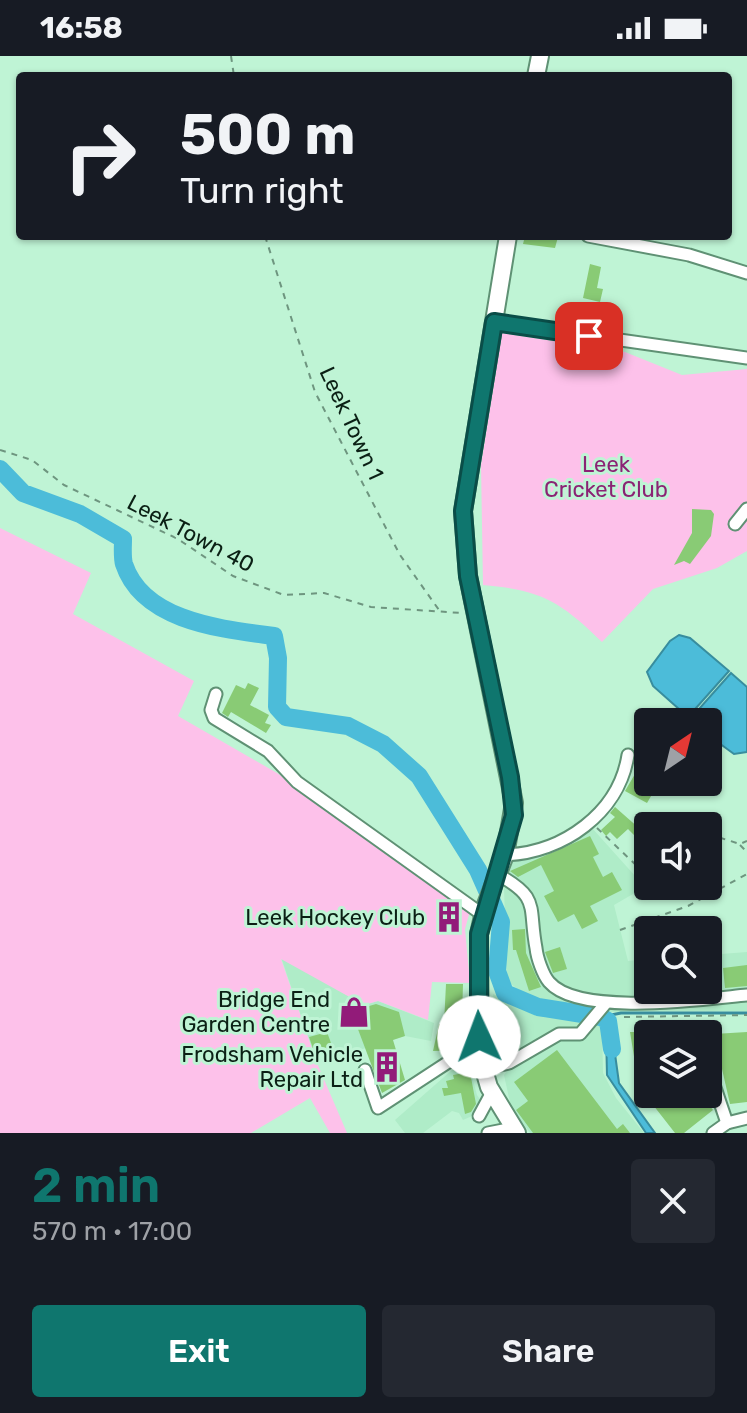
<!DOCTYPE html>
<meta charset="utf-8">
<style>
body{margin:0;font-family:Rubik,sans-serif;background:#242831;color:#f1f3f6;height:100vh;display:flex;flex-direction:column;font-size:30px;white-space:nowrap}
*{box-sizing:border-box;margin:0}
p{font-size:26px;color:#9ea1a6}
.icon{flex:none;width:44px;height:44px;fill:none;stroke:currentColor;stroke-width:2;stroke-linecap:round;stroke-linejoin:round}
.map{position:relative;height:1077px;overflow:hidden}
.sheet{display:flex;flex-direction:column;background:#171b24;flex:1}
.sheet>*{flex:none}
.top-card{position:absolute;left:16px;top:16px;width:716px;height:168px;border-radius:8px;box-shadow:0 2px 6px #0004;background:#171b24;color:#f1f3f6;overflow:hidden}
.needle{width:52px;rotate:35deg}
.buttons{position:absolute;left:634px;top:652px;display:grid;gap:16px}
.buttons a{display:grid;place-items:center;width:88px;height:88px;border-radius:8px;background:#171b24;box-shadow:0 2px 6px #0004;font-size:40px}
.pin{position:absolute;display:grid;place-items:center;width:68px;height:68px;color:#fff;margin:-34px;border-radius:16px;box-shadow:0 4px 12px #0006}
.me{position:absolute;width:88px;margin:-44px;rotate:358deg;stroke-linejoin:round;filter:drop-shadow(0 0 6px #0008)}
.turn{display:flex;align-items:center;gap:28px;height:168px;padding:0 32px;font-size:36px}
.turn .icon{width:104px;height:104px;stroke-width:2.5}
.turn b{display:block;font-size:56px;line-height:68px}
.round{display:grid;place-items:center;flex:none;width:84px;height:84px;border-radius:8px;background:#242831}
.head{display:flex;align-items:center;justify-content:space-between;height:136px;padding:0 32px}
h1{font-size:48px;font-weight:600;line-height:60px;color:#0f766e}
.action{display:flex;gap:16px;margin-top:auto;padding:16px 32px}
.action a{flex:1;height:92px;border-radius:8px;background:#0f766e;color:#fff;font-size:32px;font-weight:600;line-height:92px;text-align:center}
.action a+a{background:#242831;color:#f1f3f6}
.status{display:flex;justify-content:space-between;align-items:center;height:56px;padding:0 40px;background:#171b24;direction:ltr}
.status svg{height:22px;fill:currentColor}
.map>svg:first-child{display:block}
</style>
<div class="status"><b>16:58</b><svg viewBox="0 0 49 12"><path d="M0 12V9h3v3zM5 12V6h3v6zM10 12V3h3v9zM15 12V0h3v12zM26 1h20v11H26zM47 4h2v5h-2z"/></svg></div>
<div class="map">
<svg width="747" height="1077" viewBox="0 0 747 1077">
<rect width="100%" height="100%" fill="#bff4d5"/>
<!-- built -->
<g fill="#afecc8">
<polygon points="592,772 645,831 614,849 628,905 648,903 648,934 708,934 708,899 747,896 747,955 605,956 535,946 507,925 504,832 510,807"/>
<polygon points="281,901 364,949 378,945 434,967 431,985 405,980 317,1007"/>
<polygon points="493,938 523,952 591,963 602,968 603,1017 616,1042 644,1077 530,1077 511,1051 504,1019 510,1011 507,1000 499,995"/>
<polygon points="470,1013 477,1039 485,1051 479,1057 463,1064 459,1057 452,1055 423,1077 405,1077 395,1064 452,1014"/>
</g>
<!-- green -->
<g fill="#fdc1ea">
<path d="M502 277 625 296 682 319 747 313V495L717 512 653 533 602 586C561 546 542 534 483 529L481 409Z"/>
<polygon points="0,472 91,517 73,558 194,625 178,660 277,717 470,855 465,873 470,927 432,926 428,964 378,945 364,949 281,903 317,1007 347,1077 330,1077 310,1042 251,1077 0,1077"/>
</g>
<!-- water -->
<g fill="#4cbcd9" stroke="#388d9e" stroke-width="2">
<polygon points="679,579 690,582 729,615 688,661 653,630 647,616 670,585"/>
<polygon points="731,617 747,631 747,696 734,698 708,679 708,666 690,663"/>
<polygon points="611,969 619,1027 655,1077 646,1077 607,1019 606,976"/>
</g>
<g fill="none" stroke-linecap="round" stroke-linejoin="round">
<!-- stream -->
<polyline stroke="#388d9e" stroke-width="3" points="601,961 621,957 747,957"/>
<!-- river -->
<path stroke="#4cbcd9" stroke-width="18" d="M0 413 23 437 80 458 123 483C123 491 122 501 124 508 143 566 223 573 274 580L278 602 277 651 286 661 348 670 383 688 419 720 478 814 501 866 497 915 505 937 538 951 601 961 608 965 612 993"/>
</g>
<!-- building -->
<g fill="#89cb75">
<polygon points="525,180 552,180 558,181 555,192 523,188"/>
<polygon points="590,208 601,211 597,232 603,233 600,246 583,242"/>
<polygon points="692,453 711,454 714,458 711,480 690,508 684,505 674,509 692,477"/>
<polygon points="248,627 259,632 250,649 269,659 265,667 271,669 266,677 231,656 228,661 222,657 236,629 245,633"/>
<polygon points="635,718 650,726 647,732 654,735 647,747 625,735"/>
<polygon points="615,751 640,773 634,779 628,773 617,783 610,776 606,780 601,774 615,761 610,757"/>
<polygon points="590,780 599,798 593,801 603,821 612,816 622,834 590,850 598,865 582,873 574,858 558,866 544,840 554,835 541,809 518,821 510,815"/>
<polygon points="451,847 461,870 446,876 437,852"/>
<polygon points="525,873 526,897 541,931 529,935 516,894 513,894 512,874"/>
<polygon points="560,891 567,913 553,917 545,896"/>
<polygon points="747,909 747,930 725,932 723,912"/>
<polygon points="446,928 463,928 461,994 433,995 439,968 444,968"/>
<polygon points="376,948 399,956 405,980 393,984 405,1024 382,1037 356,968 363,967 359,953"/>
<polygon points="327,976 335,998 317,1004 309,981"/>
<polygon points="630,976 648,976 648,1038 701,1038 713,1054 684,1077 675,1077 639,1031"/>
<polygon points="747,976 747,1046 730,1048 714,978"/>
<polygon points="557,994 617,1073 623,1068 630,1077 533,1077 516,1054 528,1045 514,1026"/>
<polygon points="470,1016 476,1048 471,1056 465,1058 461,1037 444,1040 442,1032 448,1032 446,1025 454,1023 453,1019"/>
</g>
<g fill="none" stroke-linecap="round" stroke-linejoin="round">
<defs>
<g id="minor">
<polyline points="588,180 689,199 747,217"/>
<polyline points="494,266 747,302"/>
<polyline points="735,468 747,453"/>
<polyline points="216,638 211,654 214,662 268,695 297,726 483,859"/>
<path d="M505 799C563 797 619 757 628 699"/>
<path d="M497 818C541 842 528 850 536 892 537 902 543 919 549 926 579 961 705 943 747 939"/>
<polyline points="708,1011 727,1067"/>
<polyline points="483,1013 509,1007 559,978 580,978 606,947"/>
<polyline points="365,1014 378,1052 453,1003 480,1000"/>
<polyline points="479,1060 492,1036"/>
<polyline points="488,1077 513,1072"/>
<polyline points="713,1077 727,1067 747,1062"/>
</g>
<g id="highway">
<polyline points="536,20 540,0"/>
<polyline points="508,180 463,455 468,520 514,747 505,799 485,851 479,878 480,1000 489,1031 517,1077"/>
</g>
</defs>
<!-- minor casing -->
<use href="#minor" stroke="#5f9174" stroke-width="15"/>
<!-- highway casing -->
<use href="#highway" stroke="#5f9174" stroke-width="20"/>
<!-- path -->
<g stroke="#6e957f" stroke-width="2" stroke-dasharray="6 6" stroke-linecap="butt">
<polyline points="231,0 234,20"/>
<polyline points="265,180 315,336 400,499 439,554"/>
<polyline points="0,394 32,404 64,429 178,483 233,520 284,539 324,537 371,551 462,557"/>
<polyline points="597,772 637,810 648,801"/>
<polyline points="708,778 740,788 747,785"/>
<polyline points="740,789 747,796"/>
<polyline points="620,874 688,850 747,818"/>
<polyline points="624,961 747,959"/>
</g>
<!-- minor -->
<use href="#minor" stroke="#fff" stroke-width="11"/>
<!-- highway -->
<use href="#highway" stroke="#fff" stroke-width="16"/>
</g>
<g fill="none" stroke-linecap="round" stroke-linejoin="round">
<defs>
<polyline id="route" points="479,981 479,878 514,759 510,721 468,520 463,455 494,266 589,280"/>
</defs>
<!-- route casing -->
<use href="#route" stroke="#0a4d48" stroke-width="20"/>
<!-- route -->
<use href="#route" stroke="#0f766e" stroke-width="14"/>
</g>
<!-- icons -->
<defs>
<symbol id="building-bare" viewBox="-9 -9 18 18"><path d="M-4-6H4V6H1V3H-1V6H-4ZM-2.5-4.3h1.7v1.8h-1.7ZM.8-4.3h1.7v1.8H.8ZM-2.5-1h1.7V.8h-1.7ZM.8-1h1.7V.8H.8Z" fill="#921b79" stroke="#bff4d5" stroke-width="2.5" paint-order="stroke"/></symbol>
<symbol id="shop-bare" viewBox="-9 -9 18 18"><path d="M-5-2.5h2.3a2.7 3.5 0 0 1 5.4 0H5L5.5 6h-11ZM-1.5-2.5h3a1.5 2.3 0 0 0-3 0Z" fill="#921b79" stroke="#bff4d5" stroke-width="2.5" paint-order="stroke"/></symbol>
</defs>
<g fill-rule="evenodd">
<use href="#building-bare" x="427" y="839" width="44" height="44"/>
<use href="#shop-bare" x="332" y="934" width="44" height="44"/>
<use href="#building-bare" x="365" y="989" width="44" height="44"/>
</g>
<g text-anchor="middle" stroke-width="6" stroke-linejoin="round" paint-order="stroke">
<!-- street labels -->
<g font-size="22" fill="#0b2015" stroke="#bff4d5">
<text transform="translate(352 367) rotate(65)" y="8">Leek Town 1</text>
<text transform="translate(191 477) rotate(28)" y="8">Leek Town 40</text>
</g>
<!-- park labels -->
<g font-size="22" fill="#8b2274" stroke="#bff4d5">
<text x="606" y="416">Leek<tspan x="606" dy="25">Cricket Club</tspan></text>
</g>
<!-- poi labels -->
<g font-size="22" fill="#0b2015" stroke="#bff4d5" text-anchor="end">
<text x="425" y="869">Leek Hockey Club</text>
<text x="330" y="951">Bridge End<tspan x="330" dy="25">Garden Centre</tspan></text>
<text x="363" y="1006">Frodsham Vehicle<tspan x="363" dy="25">Repair Ltd</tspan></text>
</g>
</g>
</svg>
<div class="buttons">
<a><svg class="needle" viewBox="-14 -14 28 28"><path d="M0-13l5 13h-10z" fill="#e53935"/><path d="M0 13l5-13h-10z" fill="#9ea1a6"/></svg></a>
<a><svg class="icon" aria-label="sound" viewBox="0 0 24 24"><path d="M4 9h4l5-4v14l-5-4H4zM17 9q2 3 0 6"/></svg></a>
<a><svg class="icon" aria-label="search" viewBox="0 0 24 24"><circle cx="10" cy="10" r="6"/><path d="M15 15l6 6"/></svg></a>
<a><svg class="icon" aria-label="layers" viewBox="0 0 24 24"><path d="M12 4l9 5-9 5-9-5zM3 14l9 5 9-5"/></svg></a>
</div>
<div class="pin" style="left:589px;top:280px;background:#d93025"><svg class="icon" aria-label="arrive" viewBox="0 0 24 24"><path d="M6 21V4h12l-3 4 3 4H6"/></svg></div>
<svg class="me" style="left:479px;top:981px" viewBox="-20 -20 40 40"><circle r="19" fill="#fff"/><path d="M0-13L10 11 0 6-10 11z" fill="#0f766e"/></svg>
<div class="top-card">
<div class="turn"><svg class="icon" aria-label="right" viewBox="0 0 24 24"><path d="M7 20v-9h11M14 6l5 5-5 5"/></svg><div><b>500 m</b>Turn right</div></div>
</div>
</div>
<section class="sheet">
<div class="head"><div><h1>2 min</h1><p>570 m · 17:00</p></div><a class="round"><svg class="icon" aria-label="close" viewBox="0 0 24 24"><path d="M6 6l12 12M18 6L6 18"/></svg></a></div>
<div class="action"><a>Exit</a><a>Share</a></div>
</section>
